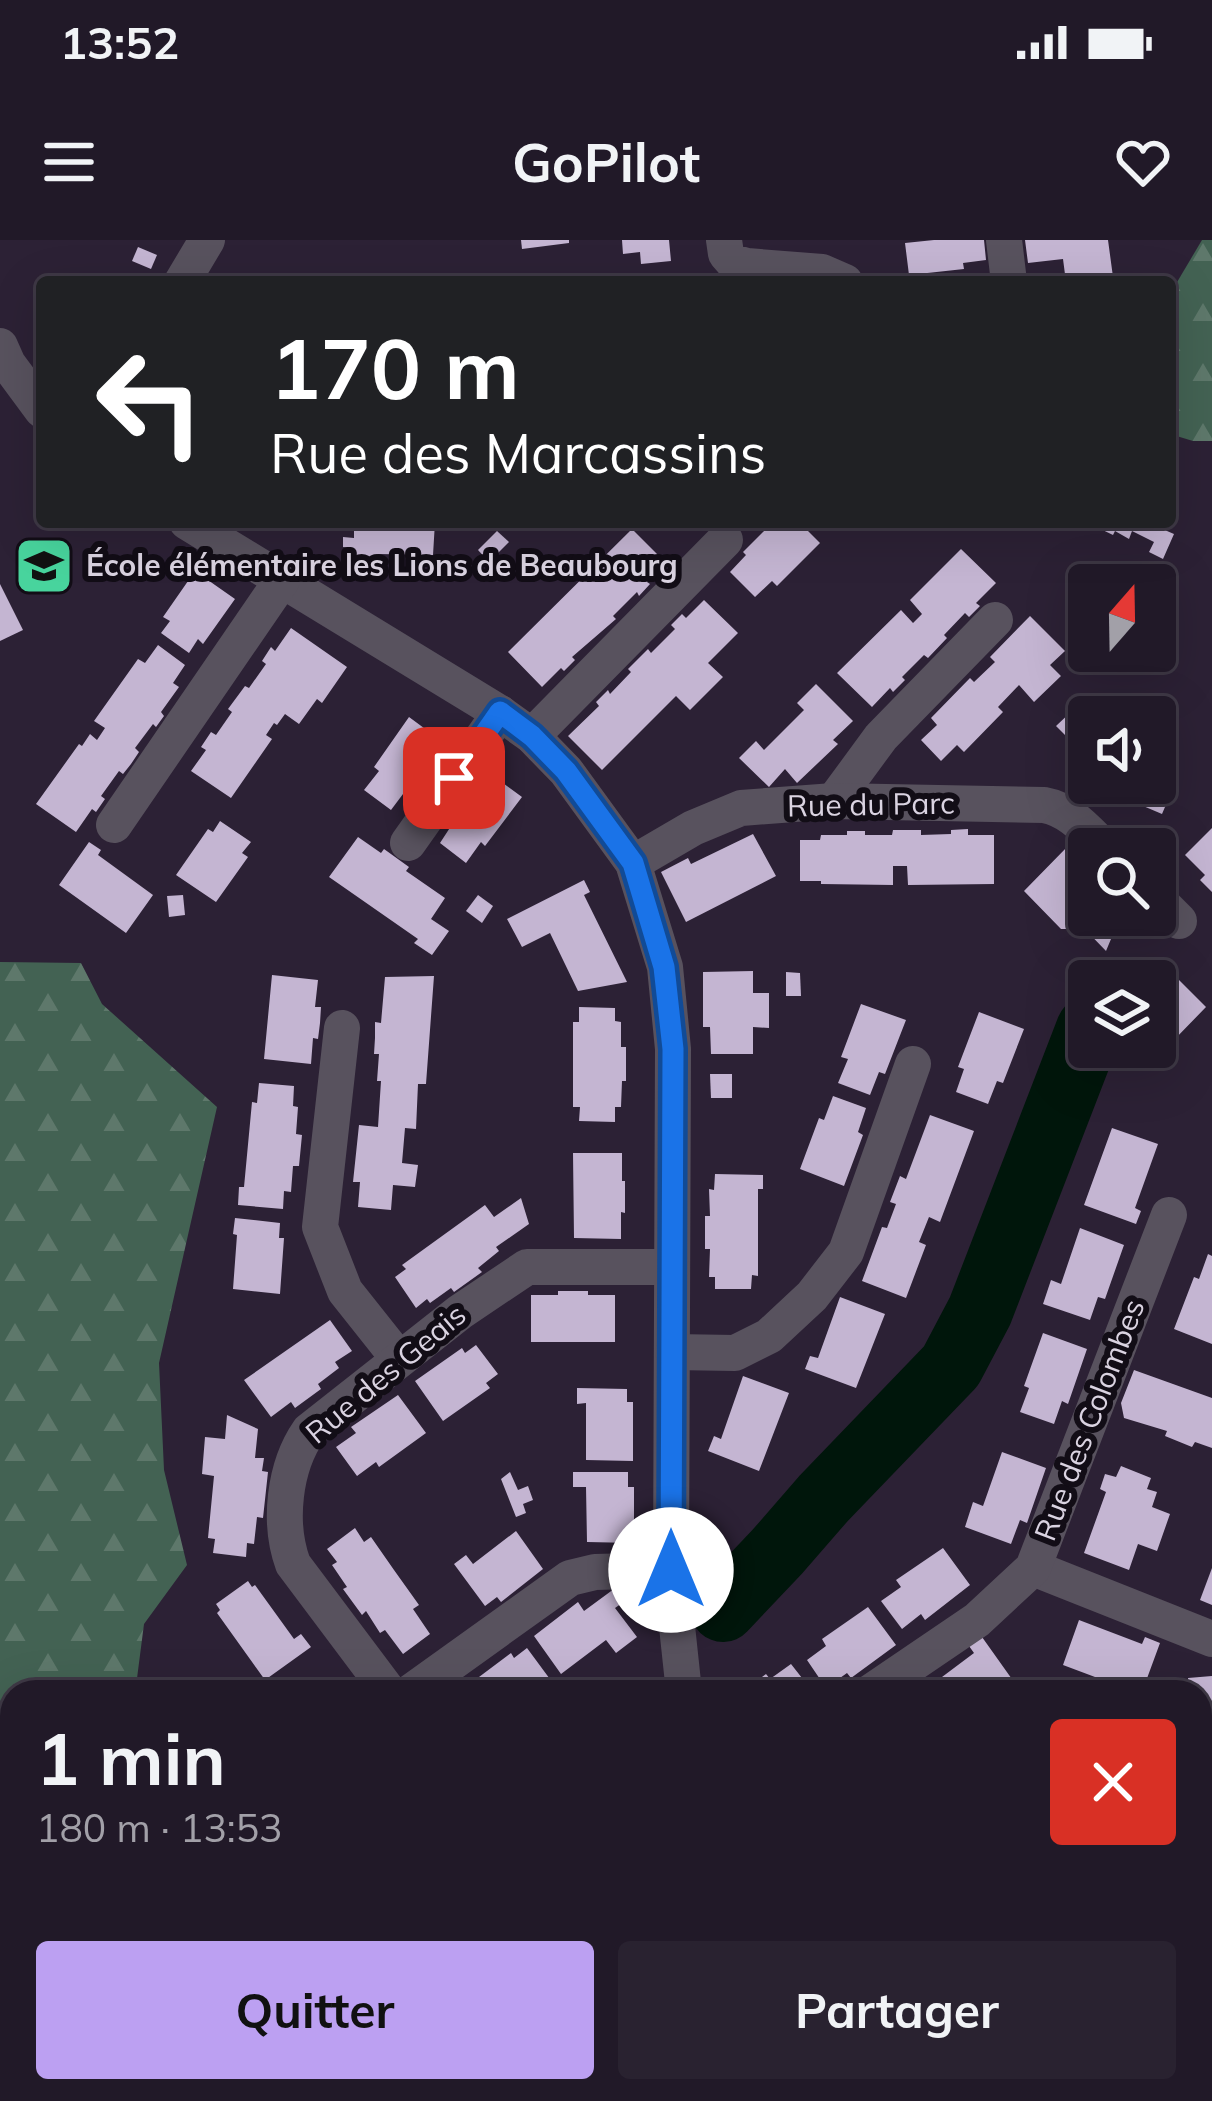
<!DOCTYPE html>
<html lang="fr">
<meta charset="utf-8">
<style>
body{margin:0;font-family:Mulish,sans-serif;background:#292230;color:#f1f3f6;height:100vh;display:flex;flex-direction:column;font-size:45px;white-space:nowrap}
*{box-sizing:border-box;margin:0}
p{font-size:39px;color:#a2a0a8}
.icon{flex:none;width:66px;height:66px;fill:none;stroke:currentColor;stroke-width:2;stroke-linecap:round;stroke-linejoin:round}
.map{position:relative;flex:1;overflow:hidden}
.drawer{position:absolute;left:0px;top:1440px;width:1212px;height:423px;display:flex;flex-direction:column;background:#211928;border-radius:36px 36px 0 0;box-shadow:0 12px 48px #0002,0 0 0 3px #3e3845}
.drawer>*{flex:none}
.banner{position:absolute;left:36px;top:36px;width:1140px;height:252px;border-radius:12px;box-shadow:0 12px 48px #0002,0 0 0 3px #3e3845;background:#202124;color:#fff;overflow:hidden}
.needle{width:78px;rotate:20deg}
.controls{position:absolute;left:1068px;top:324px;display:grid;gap:24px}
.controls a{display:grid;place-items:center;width:108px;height:108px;border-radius:12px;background:#211928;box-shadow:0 12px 48px #0002,0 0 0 3px #3e3845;font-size:60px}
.pin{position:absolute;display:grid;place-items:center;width:102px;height:102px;color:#fff;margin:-51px;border-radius:24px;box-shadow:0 6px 18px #0006}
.me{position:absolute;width:132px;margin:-66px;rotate:0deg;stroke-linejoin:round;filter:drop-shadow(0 0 9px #0008)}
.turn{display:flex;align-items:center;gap:42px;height:252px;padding:0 36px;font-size:54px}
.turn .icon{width:156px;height:156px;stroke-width:2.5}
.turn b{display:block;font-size:84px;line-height:102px}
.round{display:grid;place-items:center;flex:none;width:126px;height:126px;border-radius:12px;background:#292230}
.overview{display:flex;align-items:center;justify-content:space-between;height:204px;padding:0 36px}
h1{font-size:72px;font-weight:700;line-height:90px}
.cta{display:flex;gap:24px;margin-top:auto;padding:24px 36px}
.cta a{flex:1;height:138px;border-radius:12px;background:#bca0f2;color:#111;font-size:48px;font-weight:700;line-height:138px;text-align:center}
.cta a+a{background:#292230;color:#f1f3f6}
.status{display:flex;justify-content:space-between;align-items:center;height:84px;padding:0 60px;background:#211928;direction:ltr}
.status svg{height:33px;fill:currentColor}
header{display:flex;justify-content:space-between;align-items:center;height:156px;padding:0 36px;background:#211928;font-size:54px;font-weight:700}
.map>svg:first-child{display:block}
</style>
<div class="status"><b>13:52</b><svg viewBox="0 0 49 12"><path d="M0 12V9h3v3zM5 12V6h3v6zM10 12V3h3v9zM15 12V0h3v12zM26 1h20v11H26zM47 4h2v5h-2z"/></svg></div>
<header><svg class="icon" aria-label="menu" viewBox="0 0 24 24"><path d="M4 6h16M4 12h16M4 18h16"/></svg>GoPilot<svg class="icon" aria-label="heart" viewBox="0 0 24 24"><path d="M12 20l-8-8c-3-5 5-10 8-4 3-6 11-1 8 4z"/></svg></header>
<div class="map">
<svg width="1212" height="1861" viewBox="0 0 1212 1861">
<defs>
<pattern id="forest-firs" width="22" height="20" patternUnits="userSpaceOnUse" patternTransform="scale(3)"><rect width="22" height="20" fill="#436253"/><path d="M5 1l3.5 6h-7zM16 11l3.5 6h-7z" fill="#5e786b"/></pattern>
</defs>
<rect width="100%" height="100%" fill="#2c2135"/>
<!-- forest -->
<g fill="url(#forest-firs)">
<polygon points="1202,0 1212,0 1212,201 1193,201 1170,194 1170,64 1173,49"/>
<polygon points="0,722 81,723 102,764 217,867 159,1123 164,1230 187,1325 144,1384 136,1446 151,1452 12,1452 12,1851 115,1851 114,1861 0,1861"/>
</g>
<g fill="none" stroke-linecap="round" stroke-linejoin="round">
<!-- river -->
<g stroke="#00160b" stroke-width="66">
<polyline points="723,1369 777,1312 824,1258 951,1126 980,1071 1089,789"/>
<polyline points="402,1861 402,1851"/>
</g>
</g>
<!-- building -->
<g fill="#c4b5d2">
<polygon points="521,0 569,0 569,3 522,9"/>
<polygon points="622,0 669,0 671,21 641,24 640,12 623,14"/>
<polygon points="934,0 984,0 986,20 963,23 964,29 909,35 905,3"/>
<polygon points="1025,0 1108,0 1113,37 1101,38 1101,42 1066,42 1063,19 1028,23"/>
<polygon points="138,7 157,15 151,29 132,21"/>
<polygon points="354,282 435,282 433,315 378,314 377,322 353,322 353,308 343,307 343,297 354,298"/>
<polygon points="773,282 799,282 820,303 777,346 772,341 755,357 730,332 746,315 743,312"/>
<polygon points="1086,282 1163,282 1160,288 1174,294 1163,319 1149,312 1154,302 1132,291 1129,299 1115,291 1113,295"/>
<polygon points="632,289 666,323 647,342 650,344 639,356 637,352 613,376 616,379 572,417 575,420 564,431 561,428 542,447 508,412"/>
<polygon points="497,291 509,302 489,322 478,310"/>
<polygon points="961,309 996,343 976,363 980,366 969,377 965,373 944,395 947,398 928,418 924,415 902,437 905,440 893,452 890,448 872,467 837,433 901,370 913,383 922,374 910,360"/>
<polygon points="195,331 235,359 203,404 198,399 189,413 161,393 170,381 163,377"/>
<polygon points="0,344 23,390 0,401"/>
<polygon points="704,360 738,393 708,423 723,437 690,470 676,456 602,530 568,496 599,466 596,462 608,450 610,454 631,432 628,429 648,409 651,413 675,389 671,385 682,374 686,378"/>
<polygon points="1030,376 1065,411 1050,425 1061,436 1034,462 1019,445 998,467 1003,472 964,512 957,505 941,521 921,500 937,485 931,478 970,438 974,442 995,422 990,417"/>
<polygon points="291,388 347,427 322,463 317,459 299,484 285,474 277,485 274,483 266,495 272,499 231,558 191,531 206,510 201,507 211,492 216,495 232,472 228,469 245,446 249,448 266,424 262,421 271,407 275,411"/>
<polygon points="158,405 185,425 173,443 179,447 161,472 164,476 156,487 153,484 135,508 139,512 131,524 123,534 119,531 101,556 105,559 96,572 92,569 76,592 36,564 79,504 82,506 90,494 97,500 105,488 94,481 138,419 145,423"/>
<polygon points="816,444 853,481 833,500 838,504 797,543 785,529 769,547 739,518 756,501 764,510 804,470 797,463"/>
<polygon points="1091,453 1115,477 1089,477 1089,519 1056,486"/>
<polygon points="409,477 447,505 411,554 406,550 391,570 364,550 379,531 374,527"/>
<polygon points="1155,517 1164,526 1179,534 1162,574 1129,560 1113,543 1155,543"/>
<polygon points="484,529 522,557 485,606 481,602 466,623 440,603 453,583 447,579"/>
<polygon points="220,581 251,602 242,613 248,617 216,662 176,635 208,589 213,592"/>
<polygon points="1212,588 1212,652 1200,640 1205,635 1185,615"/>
<polygon points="968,589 968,595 994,595 994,644 908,645 907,626 893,626 893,645 821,644 821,641 800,641 800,600 820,600 821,595 847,595 847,591 865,591 865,595 892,595 893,590 921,590 921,595 951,594 951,590"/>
<polygon points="753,594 776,636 686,682 661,632 688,618 691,624"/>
<polygon points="358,597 381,613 384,609 409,627 406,631 445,658 431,679 449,691 432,715 414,703 418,699 329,637"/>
<polygon points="89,602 101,610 98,615 153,655 126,693 59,645"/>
<polygon points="1068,606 1089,627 1089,675 1121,675 1106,711 1076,680 1067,689 1061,689 1024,651"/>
<polygon points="584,640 590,652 584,655 627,742 578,751 550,693 522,707 507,679"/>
<polygon points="183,655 185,675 169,677 167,656"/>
<polygon points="478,655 493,666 482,683 466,671"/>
<polygon points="1150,721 1161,731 1166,727 1206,767 1173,801 1155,783 1155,741 1131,741"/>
<polygon points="753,731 753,753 769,753 769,788 753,787 753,814 711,814 710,787 703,787 703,732"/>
<polygon points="786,732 800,733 801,756 786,756"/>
<polygon points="272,735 318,740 315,767 321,767 320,783 318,799 313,798 311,824 264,819"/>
<polygon points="434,736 426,844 418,844 416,889 405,888 402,923 418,925 415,947 393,945 391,970 358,967 360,942 353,942 359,885 378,887 381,841 377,841 379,814 374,814 375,798 375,782 381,783 385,737"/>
<polygon points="861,764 906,780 885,834 879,832 870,855 838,843 848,819 841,817"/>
<polygon points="579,767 615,768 615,781 621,782 621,807 626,807 626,841 622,841 621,867 615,867 615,882 579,881 580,867 573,867 573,782 579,782"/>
<polygon points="979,772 1024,789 1003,843 997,841 988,864 956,852 964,829 958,827"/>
<polygon points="710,834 732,834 732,858 711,858"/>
<polygon points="259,843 294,846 293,866 298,867 296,894 302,895 299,926 293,926 291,952 284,951 283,969 238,965 239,947 244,947 252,862 257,863"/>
<polygon points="833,856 866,868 858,892 863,895 844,946 800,929 819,878 824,880"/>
<polygon points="930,875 974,891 940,982 929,977 919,1002 926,1005 906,1058 862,1041 882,987 887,988 896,964 890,962 900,936 906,939"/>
<polygon points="1112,888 1158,904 1135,968 1141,971 1136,984 1084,965"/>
<polygon points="573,913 622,913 622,941 625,941 625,973 621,972 621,999 574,998"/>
<polygon points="715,934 763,935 763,949 758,949 758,1036 752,1035 751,1049 715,1049 715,1037 709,1037 710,1009 705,1009 705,976 710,976 709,949 714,950"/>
<polygon points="521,958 529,984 496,1007 499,1011 478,1028 482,1032 454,1052 451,1048 430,1063 427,1059 416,1068 395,1037 406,1029 402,1025 485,965 494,977"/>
<polygon points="235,978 280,983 279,998 284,998 280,1054 233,1049 237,995 233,994"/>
<polygon points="1080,988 1124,1005 1105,1059 1098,1057 1090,1080 1043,1064 1051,1040 1061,1044"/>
<polygon points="1208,1014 1212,1016 1212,1104 1174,1089 1194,1037 1199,1039"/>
<polygon points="558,1051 588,1051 588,1055 615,1055 615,1102 531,1102 531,1055 558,1055"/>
<polygon points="840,1057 885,1074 856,1148 805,1129 810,1116 818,1118"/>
<polygon points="330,1080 352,1111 335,1122 339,1128 318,1144 321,1149 295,1168 291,1162 271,1177 244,1140"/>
<polygon points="1043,1093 1087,1109 1068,1164 1062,1161 1054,1184 1020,1172 1029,1148 1024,1146"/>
<polygon points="476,1105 498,1134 486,1143 490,1148 443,1181 415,1141 462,1108 465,1113"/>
<polygon points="1134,1130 1212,1158 1212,1208 1195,1202 1192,1207 1165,1196 1167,1191 1124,1178 1121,1163"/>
<polygon points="743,1136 789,1153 759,1231 708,1211 714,1196 721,1199"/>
<polygon points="577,1148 627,1149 627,1162 633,1162 633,1221 586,1220 586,1163 577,1164"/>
<polygon points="398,1155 426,1193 379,1227 376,1222 357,1236 336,1207 356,1193 351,1187"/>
<polygon points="227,1175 258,1189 255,1218 264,1218 262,1231 268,1232 263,1278 257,1277 254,1304 247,1303 246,1317 213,1313 215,1299 208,1298 214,1236 202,1234 205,1197 225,1199"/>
<polygon points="1002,1212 1046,1228 1027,1283 1020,1280 1011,1304 965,1287 973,1262 983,1266"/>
<polygon points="1121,1226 1151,1238 1147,1249 1157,1252 1152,1267 1170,1274 1157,1311 1138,1304 1129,1330 1084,1313 1106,1252 1100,1249 1105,1234 1116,1237"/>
<polygon points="510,1232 518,1250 528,1246 533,1260 523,1264 526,1273 516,1277 501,1239"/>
<polygon points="573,1232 628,1232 628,1247 634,1247 634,1303 587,1302 586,1247 573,1247"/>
<polygon points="355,1288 364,1302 371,1297 394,1330 419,1365 413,1369 430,1394 403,1414 385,1390 380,1393 366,1371 362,1375 343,1349 347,1347 332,1325 337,1322 327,1309"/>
<polygon points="516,1291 543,1329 501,1362 497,1357 485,1366 454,1324 466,1315 473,1324"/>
<polygon points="943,1308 970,1345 925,1380 921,1374 902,1389 881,1361 901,1347 896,1340"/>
<polygon points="1212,1328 1212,1365 1200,1360"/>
<polygon points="248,1341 252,1347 255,1345 294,1399 301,1394 311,1407 265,1440 217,1373 220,1370 216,1364"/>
<polygon points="618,1346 628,1359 615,1368 637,1397 616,1413 606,1400 561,1434 534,1396 578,1362 584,1371"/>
<polygon points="868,1367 896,1405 851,1438 847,1433 826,1448 807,1420 826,1406 822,1399"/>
<polygon points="1079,1380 1142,1404 1145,1397 1160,1403 1142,1452 1135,1452 1063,1425"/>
<polygon points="982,1397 1014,1442 1000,1452 922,1452 974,1413 969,1406"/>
<polygon points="527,1408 558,1450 471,1452 467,1446 511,1413 514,1418"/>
<polygon points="791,1424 813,1452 742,1452 766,1434 770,1439"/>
<polygon points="1212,1436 1212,1522 1200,1523 1200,1452 1189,1452 1188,1438"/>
<polygon points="1212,1538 1212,1621 1206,1622 1200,1539"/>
<polygon points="1212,1689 1212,1719 1200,1721 1200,1690"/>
<polygon points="1212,1772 1212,1831 1200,1839 1200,1781"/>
<polygon points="170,1851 217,1851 216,1861 170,1861"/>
<polygon points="259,1851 342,1854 342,1861 258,1861"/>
<polygon points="466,1851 530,1851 529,1861 482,1861 482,1856 465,1855"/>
<polygon points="609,1851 657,1851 656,1861 608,1861"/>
<polygon points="886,1851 927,1851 913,1861 893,1861"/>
<polygon points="1107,1851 1144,1851 1151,1861 1094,1861"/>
</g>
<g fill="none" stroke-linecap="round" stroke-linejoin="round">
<!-- minor -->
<g stroke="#58525e" stroke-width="36">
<polyline points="724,0 726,14 733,22 747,26 822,32 845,42"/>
<polyline points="1004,0 1009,42"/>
<polyline points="182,42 207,0"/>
<polyline points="0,106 8,124 42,170"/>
<polyline points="187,282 500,473 532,496 566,531 633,623 665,727 673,809 671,1330 684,1452"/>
<polyline points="532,496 725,300"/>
<polyline points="834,561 881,497 995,380"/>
<polyline points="114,585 282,340"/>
<polyline points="408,603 500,473"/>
<path d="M633 623 693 588 741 568 834 561 1044 565C1071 570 1087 591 1106 609"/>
<polyline points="1155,657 1179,681"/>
<polyline points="342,788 320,987 345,1051 399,1119"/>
<polyline points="673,1112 735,1113 769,1096 812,1056 846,1012 913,824"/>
<polyline points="1033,1328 1212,1399"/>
<path d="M389 1452 293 1324C278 1283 284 1227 309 1191L460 1072 527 1027H672"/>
<polyline points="411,1452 570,1338 595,1332 671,1330"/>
<polyline points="871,1452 977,1380 1033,1328 1169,975"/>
<polyline points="817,1851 821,1861"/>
<polyline points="565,1861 567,1851"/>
</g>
</g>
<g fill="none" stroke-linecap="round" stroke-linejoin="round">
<defs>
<polyline id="route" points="454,538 500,472 532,496 566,531 633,623 664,727 673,809 671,1330"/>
</defs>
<!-- route casing -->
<use href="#route" stroke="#114b97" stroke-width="30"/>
<!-- route -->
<use href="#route" stroke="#1a73e8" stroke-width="21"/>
</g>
<!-- icons -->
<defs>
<symbol id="school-square" viewBox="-11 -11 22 22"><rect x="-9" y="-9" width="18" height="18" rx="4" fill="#48d49d" stroke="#120d16"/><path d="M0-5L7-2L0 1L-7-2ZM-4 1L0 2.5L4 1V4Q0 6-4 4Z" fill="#111"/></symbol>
</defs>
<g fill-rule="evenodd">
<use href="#school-square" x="11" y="293" width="66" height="66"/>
</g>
<g text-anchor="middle" stroke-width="12" stroke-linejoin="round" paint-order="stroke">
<!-- poi labels -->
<g font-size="30" font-weight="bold" fill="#dad3e1" stroke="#120d16" text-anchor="start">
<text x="86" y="336">École élémentaire les Lions de Beaubourg</text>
</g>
<!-- street labels -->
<g font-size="30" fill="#dad3e1" stroke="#120d16">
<text transform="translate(871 565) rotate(-1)" y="10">Rue du Parc</text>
<text transform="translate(386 1134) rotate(-40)" y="10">Rue des Geais</text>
<text transform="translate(1090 1180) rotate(-69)" y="10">Rue des Colombes</text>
</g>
</g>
</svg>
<div class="controls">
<a><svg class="needle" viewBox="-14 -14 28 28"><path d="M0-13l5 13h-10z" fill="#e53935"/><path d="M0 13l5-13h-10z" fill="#a2a0a8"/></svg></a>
<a><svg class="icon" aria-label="sound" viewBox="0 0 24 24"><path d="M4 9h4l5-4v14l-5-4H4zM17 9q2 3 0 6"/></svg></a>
<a><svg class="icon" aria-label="search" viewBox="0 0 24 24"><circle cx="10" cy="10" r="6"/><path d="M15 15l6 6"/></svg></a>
<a><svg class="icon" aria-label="layers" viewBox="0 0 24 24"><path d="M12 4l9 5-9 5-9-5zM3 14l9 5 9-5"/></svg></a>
</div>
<div class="pin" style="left:454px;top:538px;background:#d93025"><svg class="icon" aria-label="arrive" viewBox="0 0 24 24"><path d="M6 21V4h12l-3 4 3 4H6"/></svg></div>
<svg class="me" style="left:671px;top:1330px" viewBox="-20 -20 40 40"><circle r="19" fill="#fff"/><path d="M0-13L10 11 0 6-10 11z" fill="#1a73e8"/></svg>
<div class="banner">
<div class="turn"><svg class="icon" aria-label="left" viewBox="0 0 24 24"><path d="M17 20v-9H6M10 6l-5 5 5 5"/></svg><div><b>170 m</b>Rue des Marcassins</div></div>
</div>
<section class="drawer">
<div class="overview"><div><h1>1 min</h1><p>180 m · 13:53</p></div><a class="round" style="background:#d93025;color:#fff"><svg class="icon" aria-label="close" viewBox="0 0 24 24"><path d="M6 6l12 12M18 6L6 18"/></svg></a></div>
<div class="cta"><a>Quitter</a><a>Partager</a></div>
</section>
</div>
